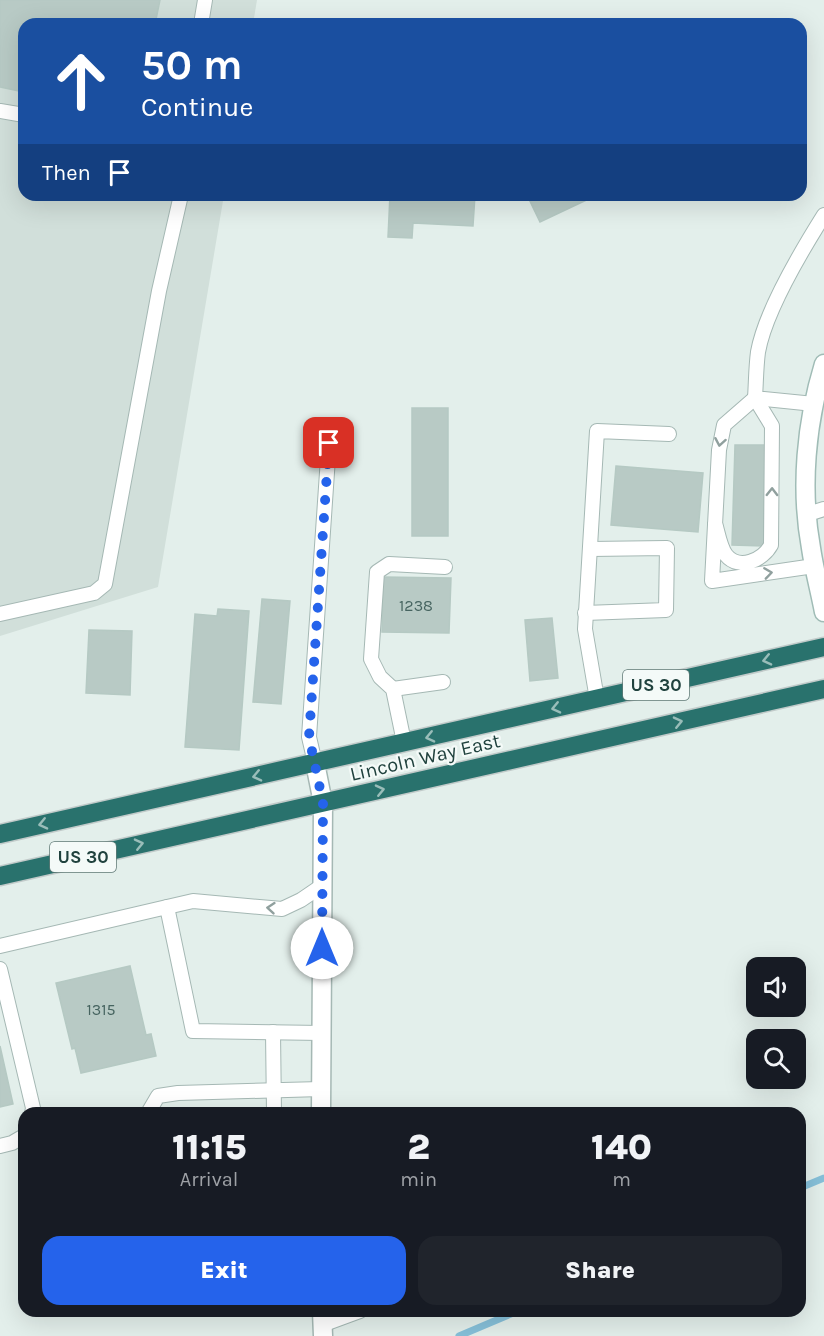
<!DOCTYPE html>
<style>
body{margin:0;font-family:Karla,sans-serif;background:#20242c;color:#f1f3f6;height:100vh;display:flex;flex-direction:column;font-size:22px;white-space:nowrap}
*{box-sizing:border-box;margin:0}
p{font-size:20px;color:#9ea1a6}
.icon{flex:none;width:33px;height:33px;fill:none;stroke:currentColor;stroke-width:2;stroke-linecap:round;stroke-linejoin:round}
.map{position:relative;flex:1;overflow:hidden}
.drawer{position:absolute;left:18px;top:1107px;width:788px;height:210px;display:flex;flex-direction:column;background:#171b24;border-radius:18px;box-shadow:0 6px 24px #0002}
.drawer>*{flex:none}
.banner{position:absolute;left:18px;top:18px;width:789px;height:183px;border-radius:18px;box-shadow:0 6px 24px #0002;background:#1a4fa0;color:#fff;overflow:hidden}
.tools{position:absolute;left:746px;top:957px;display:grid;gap:12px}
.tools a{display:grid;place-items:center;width:60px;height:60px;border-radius:12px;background:#171b24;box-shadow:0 6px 24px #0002;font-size:30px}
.pin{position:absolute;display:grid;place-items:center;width:51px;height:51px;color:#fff;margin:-26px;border-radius:12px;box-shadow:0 3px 9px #0006}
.me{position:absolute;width:66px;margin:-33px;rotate:0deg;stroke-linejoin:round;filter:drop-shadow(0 0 4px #0008)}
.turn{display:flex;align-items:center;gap:21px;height:126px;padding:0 24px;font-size:27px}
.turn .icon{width:78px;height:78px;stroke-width:2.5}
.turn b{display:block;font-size:42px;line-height:51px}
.then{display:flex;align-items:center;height:57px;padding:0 24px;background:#0003;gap:12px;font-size:22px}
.eta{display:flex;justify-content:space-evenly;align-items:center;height:102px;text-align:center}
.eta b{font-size:36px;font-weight:800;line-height:42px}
.button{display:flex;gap:12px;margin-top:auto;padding:12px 24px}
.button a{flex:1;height:69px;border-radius:18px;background:#2563eb;color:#fff;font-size:24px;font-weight:800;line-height:69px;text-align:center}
.button a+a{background:#20242c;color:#f1f3f6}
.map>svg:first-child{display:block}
</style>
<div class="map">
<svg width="824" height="1336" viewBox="0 0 824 1336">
<rect width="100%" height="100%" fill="#e3efeb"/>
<!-- built -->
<polygon fill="#d1dfda" points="0,0 257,0 253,24 24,24 24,195 224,195 158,587 0,636"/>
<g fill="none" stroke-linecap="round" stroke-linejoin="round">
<!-- stream -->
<g stroke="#86c0d9" stroke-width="7">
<polyline points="800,1188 824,1178"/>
<polyline points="459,1336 518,1311"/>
</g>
</g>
<!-- building -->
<g fill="#b8cac5" stroke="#b5c9c3" stroke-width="1.5">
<polygon points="0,0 160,0 155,24 24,24 24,92 0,87"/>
<polygon points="390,195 475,195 473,226 413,223 412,238 388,237"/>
<polygon points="527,195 597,195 540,222"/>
<rect x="412" y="408" width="36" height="128"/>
<polygon points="735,445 769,445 765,546 732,545"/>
<polygon points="616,466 703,473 698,532 611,525"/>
<polygon points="383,577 451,578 449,633 382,632"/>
<polygon points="262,599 290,601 281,704 253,702"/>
<polygon points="218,609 249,611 239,750 185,747 195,614 217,616"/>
<polygon points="552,618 558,678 530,681 525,620"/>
<polygon points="89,630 132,631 130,695 86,693"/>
<polygon points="130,966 146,1035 151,1034 156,1056 81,1073 75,1048 72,1049 56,983"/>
<polygon points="0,1046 13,1104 0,1107"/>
</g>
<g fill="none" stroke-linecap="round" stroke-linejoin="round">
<defs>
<g id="lane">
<polyline points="201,24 205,0"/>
<polyline points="0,111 24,115"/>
<path d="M814 404 755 398C756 383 756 367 758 352 765 312 802 250 824 215"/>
<polyline points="808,514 824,509"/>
<path d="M715 523C718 533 720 547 726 555 739 571 763 560 771 545L772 426 755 398 724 425 719 450 712 581 814 566"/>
<polyline points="585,613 666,610 667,548 590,549"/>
<polyline points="0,614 94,593 105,584 159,291 181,195"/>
<polyline points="393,689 443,682"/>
<polyline points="597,699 585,629 597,431 669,434"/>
<polyline points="404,742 393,689 380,677 371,659 377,572 389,564 445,567"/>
<polyline points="315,763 309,737 329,443"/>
<polyline points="167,907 193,901 282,909 301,900 323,885"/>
<polyline points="0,946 167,907 193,1031 322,1033"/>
<polyline points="0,969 33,1108 32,1113"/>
<polyline points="273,1032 274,1113"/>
<polyline points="148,1113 158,1096 178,1093 321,1089"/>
<polyline points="0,1146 12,1143 24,1136"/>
<polyline points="322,1325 360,1311"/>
</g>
<g id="street">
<polyline points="315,763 323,803 321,1113"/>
<polyline points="322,1311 323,1336"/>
</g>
<path id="secondary" d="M824 364C806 423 800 488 811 548 814 569 820 591 824 612"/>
<g id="highway">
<polyline points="0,834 824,647"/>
<polyline points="0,876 824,689"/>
</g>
</defs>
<!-- lane casing -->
<use href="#lane" stroke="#a5b8b4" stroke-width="16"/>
<!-- street casing -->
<use href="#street" stroke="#a5b8b4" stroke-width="21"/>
<!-- secondary casing -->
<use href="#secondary" stroke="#a0bcb6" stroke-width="21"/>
<!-- highway casing -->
<use href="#highway" stroke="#c1cac9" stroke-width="21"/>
<!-- lane -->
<use href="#lane" stroke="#fff" stroke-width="14"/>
<!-- street -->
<use href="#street" stroke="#fff" stroke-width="18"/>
<!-- secondary -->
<use href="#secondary" stroke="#fff" stroke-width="18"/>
<!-- highway -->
<use href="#highway" stroke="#29726d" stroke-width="18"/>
</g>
<!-- one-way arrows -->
<defs><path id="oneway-chevron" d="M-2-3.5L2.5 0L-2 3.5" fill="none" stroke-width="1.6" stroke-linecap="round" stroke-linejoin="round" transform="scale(1.5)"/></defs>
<g stroke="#90a09e">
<use href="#oneway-chevron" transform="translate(720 442) rotate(100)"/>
<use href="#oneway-chevron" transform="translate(772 492) rotate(-89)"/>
<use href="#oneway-chevron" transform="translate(768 573) rotate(-8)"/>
<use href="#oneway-chevron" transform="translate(271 908) rotate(-175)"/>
</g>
<g stroke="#99bdb9">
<use href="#oneway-chevron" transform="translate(767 660) rotate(167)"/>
<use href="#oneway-chevron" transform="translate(556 708) rotate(167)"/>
<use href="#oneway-chevron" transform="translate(678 722) rotate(-13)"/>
<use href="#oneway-chevron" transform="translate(430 737) rotate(167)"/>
<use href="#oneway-chevron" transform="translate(257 776) rotate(167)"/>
<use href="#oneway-chevron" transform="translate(380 790) rotate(-13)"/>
<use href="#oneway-chevron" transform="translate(43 824) rotate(167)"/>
<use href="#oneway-chevron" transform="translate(139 844) rotate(-13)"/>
</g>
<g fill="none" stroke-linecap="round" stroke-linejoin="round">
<!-- route -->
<polyline stroke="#2563eb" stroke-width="10" stroke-dasharray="0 18" points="322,948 323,803 309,737 329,443"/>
</g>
<g text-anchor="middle" stroke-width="4.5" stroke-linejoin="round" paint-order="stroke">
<!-- number labels -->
<g font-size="16" fill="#466460">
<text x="416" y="611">1238</text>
<text x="101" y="1015">1315</text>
</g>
<!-- shield labels -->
<g fill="#f4faf8" stroke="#607976" stroke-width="1.5">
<rect x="623" y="670" width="66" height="30" rx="4.5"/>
<rect x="50" y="842" width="66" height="30" rx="4.5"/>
</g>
<g font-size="18" font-weight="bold" fill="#20423e">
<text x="656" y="691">US 30</text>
<text x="83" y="863">US 30</text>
</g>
<!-- street labels -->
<g font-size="20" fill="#20423e" stroke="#f4faf8">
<text transform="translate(425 757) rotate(-13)" y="7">Lincoln Way East</text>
</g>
</g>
</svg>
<div class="tools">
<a><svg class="icon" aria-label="sound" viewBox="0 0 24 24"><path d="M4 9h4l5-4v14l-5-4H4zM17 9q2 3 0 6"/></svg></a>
<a><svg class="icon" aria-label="search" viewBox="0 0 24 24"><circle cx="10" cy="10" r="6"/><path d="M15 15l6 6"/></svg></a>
</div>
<div class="pin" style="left:329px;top:443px;background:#d93025"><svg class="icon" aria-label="arrive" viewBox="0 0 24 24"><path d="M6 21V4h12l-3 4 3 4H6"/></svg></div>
<svg class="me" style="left:322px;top:948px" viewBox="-20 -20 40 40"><circle r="19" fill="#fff"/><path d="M0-13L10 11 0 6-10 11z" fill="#2563eb"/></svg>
<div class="banner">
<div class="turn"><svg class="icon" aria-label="ahead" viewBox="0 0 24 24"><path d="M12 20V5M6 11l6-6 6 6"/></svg><div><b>50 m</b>Continue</div></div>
<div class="then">Then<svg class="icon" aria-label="arrive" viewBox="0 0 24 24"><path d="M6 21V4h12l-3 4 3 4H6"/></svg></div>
</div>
<section class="drawer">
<div class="eta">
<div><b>11:15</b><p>Arrival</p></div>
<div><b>2</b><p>min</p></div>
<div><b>140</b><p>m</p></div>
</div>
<div class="button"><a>Exit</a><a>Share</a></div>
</section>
</div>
